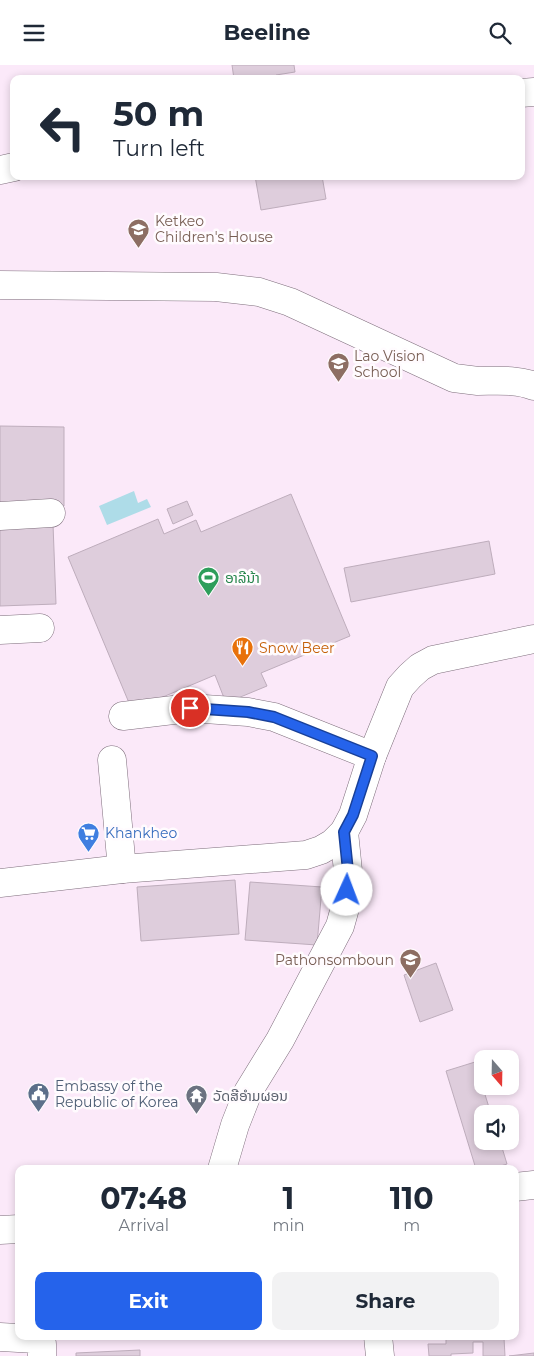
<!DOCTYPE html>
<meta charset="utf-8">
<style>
body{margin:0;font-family:Montserrat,"Noto Sans Lao",sans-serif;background:#f2f2f3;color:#1f2937;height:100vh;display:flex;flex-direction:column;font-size:19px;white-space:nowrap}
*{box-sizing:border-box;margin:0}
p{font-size:16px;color:#747a83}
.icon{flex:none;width:28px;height:28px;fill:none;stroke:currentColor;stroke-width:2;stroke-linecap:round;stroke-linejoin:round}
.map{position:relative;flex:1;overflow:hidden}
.details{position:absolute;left:15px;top:1100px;width:504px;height:175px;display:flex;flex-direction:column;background:#fff;border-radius:10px;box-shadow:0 2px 8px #0003}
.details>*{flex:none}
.hud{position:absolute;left:10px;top:10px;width:515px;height:105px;border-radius:10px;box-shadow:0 2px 8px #0003;background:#fff;color:#1f2937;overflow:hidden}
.needle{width:32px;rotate:160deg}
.controls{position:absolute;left:474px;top:985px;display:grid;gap:10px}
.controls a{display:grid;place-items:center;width:45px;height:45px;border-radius:10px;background:#fff;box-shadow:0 2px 8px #0003;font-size:25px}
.pin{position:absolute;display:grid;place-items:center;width:42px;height:42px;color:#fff;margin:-21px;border:2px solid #fff;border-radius:50%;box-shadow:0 1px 5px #0007}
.me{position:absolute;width:55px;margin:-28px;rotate:2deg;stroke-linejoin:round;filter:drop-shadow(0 0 4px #0008)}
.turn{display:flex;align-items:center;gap:18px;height:105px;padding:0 20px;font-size:22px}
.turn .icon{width:65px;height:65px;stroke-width:2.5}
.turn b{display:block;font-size:35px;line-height:42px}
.eta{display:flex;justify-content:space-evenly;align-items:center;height:85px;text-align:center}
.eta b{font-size:30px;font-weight:700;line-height:35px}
.button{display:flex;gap:10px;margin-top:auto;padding:10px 20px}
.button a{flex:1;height:58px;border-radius:10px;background:#2563eb;color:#fff;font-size:20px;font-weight:700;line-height:58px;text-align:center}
.button a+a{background:#f2f2f3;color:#1f2937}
header{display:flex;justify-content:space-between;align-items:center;height:65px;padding:0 20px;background:#fff;font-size:22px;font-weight:700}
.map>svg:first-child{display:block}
</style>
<header><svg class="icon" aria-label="menu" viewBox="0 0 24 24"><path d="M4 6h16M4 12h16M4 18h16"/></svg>Beeline<svg class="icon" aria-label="search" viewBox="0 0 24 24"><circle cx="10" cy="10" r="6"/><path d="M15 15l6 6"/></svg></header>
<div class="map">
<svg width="534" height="1291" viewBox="0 0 534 1291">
<rect width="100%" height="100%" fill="#fbe9f9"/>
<!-- water -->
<polygon fill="#aedce8" points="134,426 138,438 147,434 151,442 107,460 99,441"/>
<!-- building -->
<g fill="#decddc" stroke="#beadbc">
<polygon points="232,0 294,0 295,7 276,10 276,14 234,14"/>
<polygon points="255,111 322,111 326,134 261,145"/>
<polygon points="0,361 64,362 64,441 0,443"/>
<polygon points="291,429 350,571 261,608 267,621 226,638 215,610 132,645 68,492 158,454 164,469 196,455 201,467"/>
<polygon points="187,436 193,450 173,459 167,444"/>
<polygon points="53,459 56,539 0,541 0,462"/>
<polygon points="489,476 495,509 351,537 344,503"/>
<polygon points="235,815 239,869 141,876 137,822"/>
<polygon points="250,817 322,822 317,880 245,875"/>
<polygon points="436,898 453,945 420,957 404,910"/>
<polygon points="475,997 491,1049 482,1049 482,1076 500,1076 507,1099 491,1104 476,1104 446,1006"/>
<polygon points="446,1271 456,1271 456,1272 491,1271 491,1273 504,1273 505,1291 483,1291 483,1277 473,1277 473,1288 451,1289 451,1291 429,1291 428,1279 446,1279"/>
<polygon points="140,1285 140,1291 76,1291 76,1288"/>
<polygon points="534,1288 534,1291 509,1291"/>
</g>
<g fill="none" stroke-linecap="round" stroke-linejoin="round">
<defs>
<g id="minor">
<polyline points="521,28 534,27"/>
<polyline points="0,105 14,102"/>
<path d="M0 220 216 222 259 227 290 237 454 313C462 314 470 315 478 316 496 316 517 314 534 321"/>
<polyline points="0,451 51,448"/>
<polyline points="0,565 40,563"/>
<polyline points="123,651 190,643 248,647 274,652 372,691"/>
<polyline points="112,695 122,804"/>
<polyline points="0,818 122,804 306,790 321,785 333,778 344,767 353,750 372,691 400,622 410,611 420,602 433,595 534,574"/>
<polyline points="222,1104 235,1060 248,1027 280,975 340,861 345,843 348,806 344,767"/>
<polyline points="515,1122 534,1120"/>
<polyline points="0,1165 19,1164"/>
<polyline points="378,1271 380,1291"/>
<polyline points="0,1272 36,1274 42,1279 42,1291"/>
</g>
</defs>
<!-- minor casing -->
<use href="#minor" stroke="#7e6e7c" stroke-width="29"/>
<!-- minor -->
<use href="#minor" stroke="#fff" stroke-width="28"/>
</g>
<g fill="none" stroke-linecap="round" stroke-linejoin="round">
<defs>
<polyline id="route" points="190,643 248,647 274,652 372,691 353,750 344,767 348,806 347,825"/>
</defs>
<!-- route casing -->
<use href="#route" stroke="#184099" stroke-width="12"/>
<!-- route -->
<use href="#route" stroke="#2563eb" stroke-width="9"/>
</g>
<!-- icons -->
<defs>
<symbol id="school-pin" viewBox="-11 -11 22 30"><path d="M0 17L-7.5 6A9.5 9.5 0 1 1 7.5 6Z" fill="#8d6e63" stroke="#fffbfe"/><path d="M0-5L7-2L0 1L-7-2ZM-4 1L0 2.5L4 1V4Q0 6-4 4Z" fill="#fff"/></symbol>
<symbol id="stadium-pin" viewBox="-11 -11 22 30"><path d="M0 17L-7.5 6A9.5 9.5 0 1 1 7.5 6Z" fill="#2e9e5b" stroke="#fffbfe"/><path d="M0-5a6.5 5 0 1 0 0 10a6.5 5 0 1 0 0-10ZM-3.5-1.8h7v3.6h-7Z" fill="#fff"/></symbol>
<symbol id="restaurant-pin" viewBox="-11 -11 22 30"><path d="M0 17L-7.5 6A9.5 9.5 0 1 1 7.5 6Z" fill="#e8710a" stroke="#fffbfe"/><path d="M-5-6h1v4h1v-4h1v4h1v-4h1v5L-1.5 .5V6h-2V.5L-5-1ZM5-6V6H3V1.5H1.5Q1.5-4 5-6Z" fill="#fff"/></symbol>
<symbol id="supermarket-pin" viewBox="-11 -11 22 30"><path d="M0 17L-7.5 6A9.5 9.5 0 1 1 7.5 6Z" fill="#3f7fe0" stroke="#fffbfe"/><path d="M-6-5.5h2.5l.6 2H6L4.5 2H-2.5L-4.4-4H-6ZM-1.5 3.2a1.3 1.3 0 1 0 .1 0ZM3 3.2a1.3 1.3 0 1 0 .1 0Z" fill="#fff"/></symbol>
<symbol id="civic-pin" viewBox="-11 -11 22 30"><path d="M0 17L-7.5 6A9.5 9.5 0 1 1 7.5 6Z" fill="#5c6f8a" stroke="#fffbfe"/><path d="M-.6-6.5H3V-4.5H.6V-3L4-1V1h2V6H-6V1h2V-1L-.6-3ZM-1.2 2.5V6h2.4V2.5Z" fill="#fff"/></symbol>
<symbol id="temple-pin" viewBox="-11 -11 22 30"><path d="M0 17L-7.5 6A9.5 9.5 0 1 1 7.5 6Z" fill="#6b7280" stroke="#fffbfe"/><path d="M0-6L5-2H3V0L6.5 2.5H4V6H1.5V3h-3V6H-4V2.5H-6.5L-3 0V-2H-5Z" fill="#fff"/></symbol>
</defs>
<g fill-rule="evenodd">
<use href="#school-pin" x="126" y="152" width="25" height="34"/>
<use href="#school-pin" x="326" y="286" width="25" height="34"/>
<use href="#stadium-pin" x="196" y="500" width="25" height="34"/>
<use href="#restaurant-pin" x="230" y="570" width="25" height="34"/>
<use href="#supermarket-pin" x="76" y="756" width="25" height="34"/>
<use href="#school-pin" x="398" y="882" width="25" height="34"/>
<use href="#civic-pin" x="26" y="1016" width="25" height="34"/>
<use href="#temple-pin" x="184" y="1018" width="25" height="34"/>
</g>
<g text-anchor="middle" stroke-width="5" stroke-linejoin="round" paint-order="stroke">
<!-- education labels -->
<g font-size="14" fill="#785e54" stroke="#fffbfe" text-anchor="start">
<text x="155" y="161">Ketkeo<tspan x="155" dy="16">Children's House</tspan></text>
<text x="354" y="296">Lao Vision<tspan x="354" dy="16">School</tspan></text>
<text x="394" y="900" text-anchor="end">Pathonsomboun</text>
</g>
<!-- leisure labels -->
<g font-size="14" fill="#27864d" stroke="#fffbfe" text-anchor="start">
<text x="225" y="518">ອາລີນ້າ</text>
</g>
<!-- food labels -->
<g font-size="14" fill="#c56008" stroke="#fffbfe" text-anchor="start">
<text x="259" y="588">Snow Beer</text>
</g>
<!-- shop labels -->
<g font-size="14" fill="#366cbe" stroke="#fffbfe" text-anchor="start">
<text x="105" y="773">Khankheo</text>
</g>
<!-- service labels -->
<g font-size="14" fill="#4e5e75" stroke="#fffbfe" text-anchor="start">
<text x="55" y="1026">Embassy of the<tspan x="55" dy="16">Republic of Korea</tspan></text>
</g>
<!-- worship labels -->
<g font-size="14" fill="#5b616d" stroke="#fffbfe" text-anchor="start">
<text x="213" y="1036">ວັດສີອຳມຜອນ</text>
</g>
</g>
</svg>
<div class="controls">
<a><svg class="needle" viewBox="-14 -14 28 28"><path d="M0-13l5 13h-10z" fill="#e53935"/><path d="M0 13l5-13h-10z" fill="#747a83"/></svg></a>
<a><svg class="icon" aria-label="sound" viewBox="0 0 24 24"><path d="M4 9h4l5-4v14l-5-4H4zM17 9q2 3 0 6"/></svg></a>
</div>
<div class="pin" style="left:190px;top:643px;background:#d93025"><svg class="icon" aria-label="arrive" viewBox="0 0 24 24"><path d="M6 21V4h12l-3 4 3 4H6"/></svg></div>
<svg class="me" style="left:347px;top:825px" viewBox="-20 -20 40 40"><circle r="19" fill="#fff"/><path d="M0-13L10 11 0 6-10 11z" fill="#2563eb"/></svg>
<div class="hud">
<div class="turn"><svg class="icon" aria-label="left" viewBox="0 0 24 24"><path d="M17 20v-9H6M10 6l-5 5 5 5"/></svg><div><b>50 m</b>Turn left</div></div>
</div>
<section class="details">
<div class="eta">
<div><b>07:48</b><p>Arrival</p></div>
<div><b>1</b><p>min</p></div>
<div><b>110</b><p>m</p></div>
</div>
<div class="button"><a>Exit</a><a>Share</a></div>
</section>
</div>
